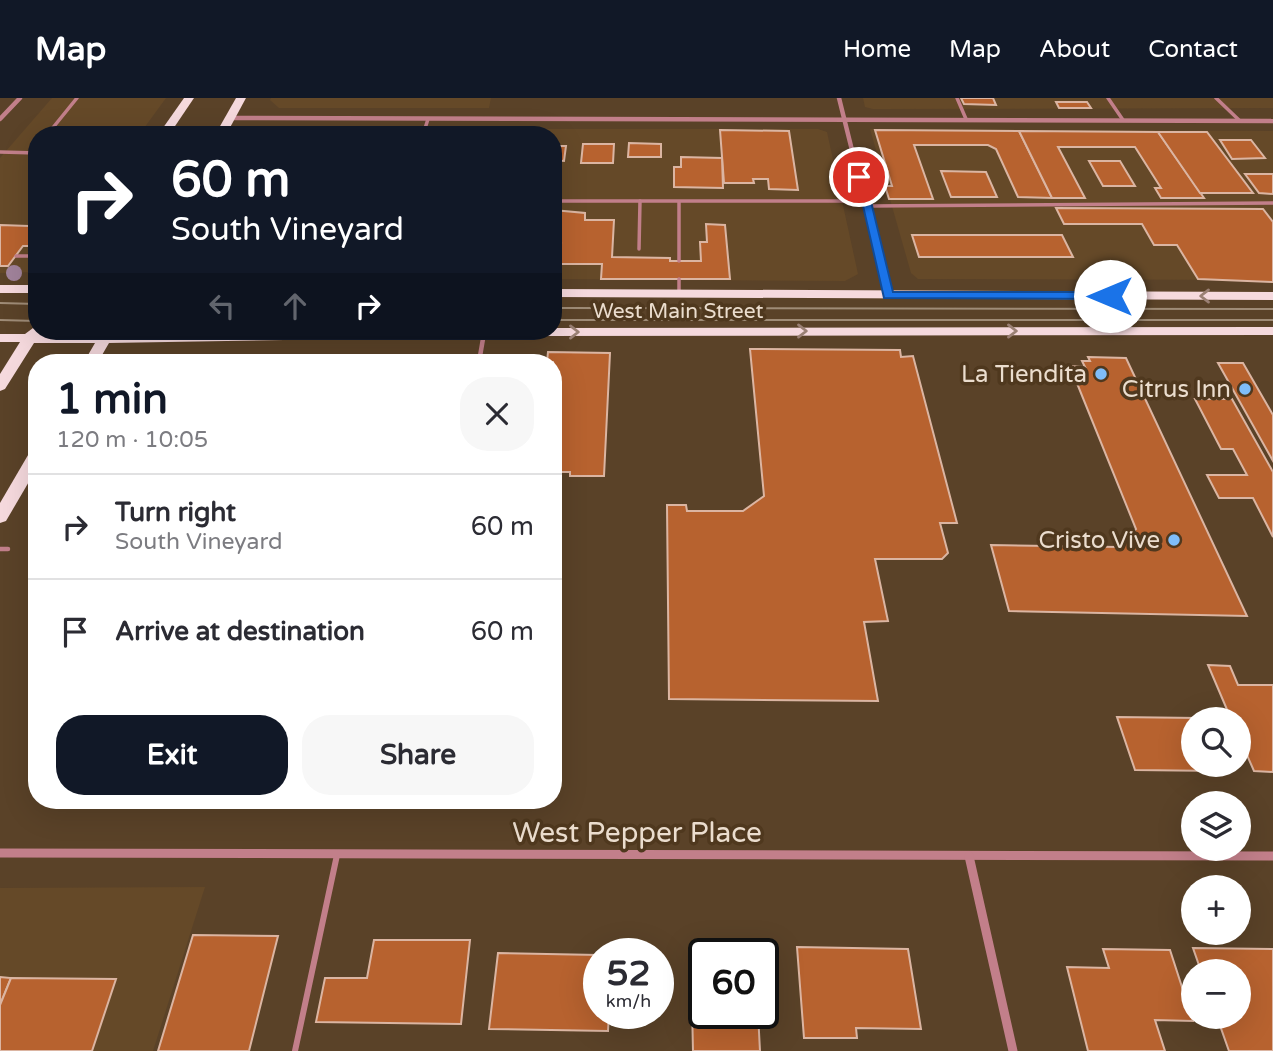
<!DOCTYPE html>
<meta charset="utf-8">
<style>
body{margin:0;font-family:"Varela Round",sans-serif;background:#f7f7f7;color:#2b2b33;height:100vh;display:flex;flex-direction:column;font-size:26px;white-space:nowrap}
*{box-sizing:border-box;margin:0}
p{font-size:23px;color:#7c7c81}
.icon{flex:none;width:38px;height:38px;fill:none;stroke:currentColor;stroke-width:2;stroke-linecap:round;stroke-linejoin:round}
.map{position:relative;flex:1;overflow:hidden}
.sheet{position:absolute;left:28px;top:256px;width:534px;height:455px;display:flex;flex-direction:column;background:#fff;border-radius:28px;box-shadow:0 7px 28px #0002}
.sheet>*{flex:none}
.banner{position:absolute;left:28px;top:28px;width:534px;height:214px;border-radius:28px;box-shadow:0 7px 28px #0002;background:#111827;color:#fff;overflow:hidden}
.buttons{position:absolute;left:1181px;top:609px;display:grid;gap:14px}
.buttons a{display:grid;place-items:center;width:70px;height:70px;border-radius:50%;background:#fff;box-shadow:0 7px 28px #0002;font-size:35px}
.speed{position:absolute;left:583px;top:840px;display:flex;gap:14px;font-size:35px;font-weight:700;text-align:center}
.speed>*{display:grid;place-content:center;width:91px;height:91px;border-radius:50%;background:#fff;box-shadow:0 7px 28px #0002;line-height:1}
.speed small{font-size:18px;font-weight:400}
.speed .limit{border:4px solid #111;border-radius:10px;background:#fff;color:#111}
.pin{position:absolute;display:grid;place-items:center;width:60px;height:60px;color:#fff;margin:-30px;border:4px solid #fff;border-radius:50%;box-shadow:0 2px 7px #0007}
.me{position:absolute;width:77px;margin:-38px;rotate:270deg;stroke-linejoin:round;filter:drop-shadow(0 0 5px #0008)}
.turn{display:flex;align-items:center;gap:24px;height:147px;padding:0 28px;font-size:32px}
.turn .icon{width:91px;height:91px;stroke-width:2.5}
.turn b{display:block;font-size:49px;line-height:60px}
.lanes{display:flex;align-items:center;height:66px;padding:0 28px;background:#0003;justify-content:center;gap:35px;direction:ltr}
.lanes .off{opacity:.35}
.round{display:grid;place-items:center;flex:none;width:74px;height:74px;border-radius:28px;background:#f7f7f7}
.overview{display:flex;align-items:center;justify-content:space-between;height:119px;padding:0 28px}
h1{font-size:42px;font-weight:700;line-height:52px;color:#111827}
.cta{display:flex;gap:14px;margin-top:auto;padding:14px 28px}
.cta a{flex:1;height:80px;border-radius:28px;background:#111827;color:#fff;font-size:28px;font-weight:700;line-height:80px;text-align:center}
.cta a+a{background:#f7f7f7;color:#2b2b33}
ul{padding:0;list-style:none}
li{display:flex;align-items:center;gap:21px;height:105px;padding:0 28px;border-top:2px solid #e1e1e2}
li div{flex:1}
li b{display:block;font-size:26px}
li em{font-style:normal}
header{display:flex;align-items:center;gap:42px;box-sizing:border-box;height:98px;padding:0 35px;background:#111827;color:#fff}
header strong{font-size:33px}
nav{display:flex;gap:38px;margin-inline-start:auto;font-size:24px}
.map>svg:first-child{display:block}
</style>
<header>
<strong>Map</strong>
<nav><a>Home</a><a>Map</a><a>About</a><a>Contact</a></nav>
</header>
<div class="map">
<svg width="1273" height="953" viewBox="0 0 1273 953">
<rect width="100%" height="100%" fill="#5a4228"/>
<!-- built -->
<g fill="#654928">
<polygon points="52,0 166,0 139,37 37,37 37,174 0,175 0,60"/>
<polygon points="271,0 491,0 489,10 279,10 270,2"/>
<polygon points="863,0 1273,0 1273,10 873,11 865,9"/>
<polygon points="259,31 818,31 827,34 858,176 845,183 553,181 553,37 250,37"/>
<polygon points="870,31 1273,33 1273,182 918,181 911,175"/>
<polygon points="205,789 153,953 0,953 0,790"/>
</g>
<!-- building -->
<g fill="#b7622f" stroke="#dbb5a2" stroke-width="2">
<polygon points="961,0 993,0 996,7 964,6"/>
<polygon points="1056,4 1087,4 1091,10 1059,10"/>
<polygon points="88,31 111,31 107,37 74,37 83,37"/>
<polygon points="257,31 405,33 403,37 254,37"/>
<polygon points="720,32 789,33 798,92 769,91 768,81 753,81 754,85 724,85"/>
<polygon points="875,32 1019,33 1052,100 1018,99 996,51 988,47 914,47 933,101 889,101 885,88 892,88"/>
<polygon points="434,33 473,33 472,37 433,37"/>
<polygon points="1019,33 1158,34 1204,100 1161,100 1155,90 1161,90 1135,49 1058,49 1085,100 1052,100"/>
<polygon points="1158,34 1207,34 1253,95 1200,95"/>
<polygon points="1220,42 1251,42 1265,60 1232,61"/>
<polygon points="629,45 661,46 661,59 628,59"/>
<polygon points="583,46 614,46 613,65 581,65"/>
<polygon points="553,48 566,48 564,63 553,62"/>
<polygon points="681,59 722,60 723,90 674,89 674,69 681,69"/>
<polygon points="1089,63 1120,63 1135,88 1103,88"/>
<polygon points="941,73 986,74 997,99 951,99"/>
<polygon points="1245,76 1273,76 1273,96 1259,95"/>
<polygon points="1056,110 1263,111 1273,124 1273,184 1198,181 1177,147 1154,147 1142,126 1064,126"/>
<polygon points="553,112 585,115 585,122 614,122 612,159 670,160 670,163 701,163 700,144 707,144 706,126 725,127 730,181 601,181 602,166 559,166 561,146 553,149"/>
<polygon points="31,125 37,125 37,148 23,148 8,168 0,168 0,127 29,128"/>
<polygon points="912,137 1062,137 1073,159 919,159"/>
<polygon points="750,251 900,252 901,259 913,258 957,425 940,425 948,455 942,461 875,461 888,523 864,524 878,603 669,601 667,407 686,407 687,413 743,413 764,398"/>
<polygon points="548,254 610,255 604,378 570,378 570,374 553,374 553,264 547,264"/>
<polygon points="1088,259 1126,260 1247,518 1009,513 991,447 1119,449 1136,431 1070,268 1085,269 1082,263 1090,263"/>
<polygon points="1218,265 1243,265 1273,317 1273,363"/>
<polygon points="1195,301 1232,301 1273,374 1273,439 1253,400 1219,400 1207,377 1247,377 1233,351 1221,351"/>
<polygon points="1208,567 1230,568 1238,587 1273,587 1273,674 1254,673 1239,639 1239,621 1231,621"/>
<polygon points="1117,619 1198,620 1194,621 1194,667 1217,667 1219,673 1135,672"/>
<polygon points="193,837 278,838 249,953 158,953"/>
<polygon points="374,842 470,842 461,926 316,924 325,880 367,880"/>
<polygon points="797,849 908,851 921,931 856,930 857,940 804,940"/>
<polygon points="1193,850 1273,851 1273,953 1229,953 1217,919 1239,919 1239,873 1201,873"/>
<polygon points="1103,851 1170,852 1193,923 1155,922 1165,953 1088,953 1067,869 1109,870"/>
<polygon points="498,855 598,857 598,915 609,915 608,933 489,931"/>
<polygon points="691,863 704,863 704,915 758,915 760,953 693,953"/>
<polygon points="0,879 11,880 0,907"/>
<polygon points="11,880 116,881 92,953 0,953 0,907"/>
</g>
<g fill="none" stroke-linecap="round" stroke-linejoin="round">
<!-- service-far2 -->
<g stroke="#c27f8a" stroke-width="3.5">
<polyline points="957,0 966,21"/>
<polyline points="1108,0 1123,22"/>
<polyline points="1216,0 1240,23"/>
<polyline points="47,37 77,0"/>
<polyline points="423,37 428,21"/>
<polyline points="0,54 37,55"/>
<polyline points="553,103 865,103"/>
<polyline points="679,104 679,163"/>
<polyline points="867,108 1273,105"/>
<polyline points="639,151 640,103"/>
<polyline points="16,158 37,158"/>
<polyline points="679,181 679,196"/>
</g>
<!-- service-far1 -->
<g stroke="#c27f8a" stroke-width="4.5">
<polyline points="479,264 484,235"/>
<polyline points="0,451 8,451"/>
</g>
<!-- service -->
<polyline stroke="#c27f8a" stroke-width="6" points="295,953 337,757"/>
<!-- minor-far1 -->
<g stroke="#c27f8a" stroke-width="4.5">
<polyline points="839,0 888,197"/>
<polyline points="229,20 1273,23"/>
<polyline points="0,21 20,0"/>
</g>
<!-- minor -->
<g stroke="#c27f8a" stroke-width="9">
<polyline points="0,755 1273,758"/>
<polyline points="969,758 1013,953"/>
</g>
<!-- primary -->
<g fill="#f5d9dd" fill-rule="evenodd">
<polygon points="184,0 194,0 169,37 158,37"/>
<polygon points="236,0 246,0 226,37 215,37"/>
<rect x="0" y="187" width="37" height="8"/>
<polygon points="553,191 1273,194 1273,202 553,199"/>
<polygon points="1273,229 1273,237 531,238 109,245 98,264 84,264 95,245 34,245 5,291 0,293 0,276 20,244 0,244 0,236 25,236 33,230 39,233 39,236 99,237 102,233 114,233 113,237 553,233 553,230"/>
<polygon points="37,351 37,370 6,423 0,425 0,405 31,352"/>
</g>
<!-- tram -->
<g stroke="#9f8c77" stroke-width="2">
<polyline points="0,205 37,206"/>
<polyline points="553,210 1273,211"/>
<polyline points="0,222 37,223"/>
<polyline points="553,222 1273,222"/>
</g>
</g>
<!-- trees -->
<circle fill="#a0829a" cx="14" cy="175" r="8"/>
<!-- one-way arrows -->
<defs><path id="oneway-chevron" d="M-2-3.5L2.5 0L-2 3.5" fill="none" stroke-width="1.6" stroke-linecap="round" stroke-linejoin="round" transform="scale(1.75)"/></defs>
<g stroke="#9a8074">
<use href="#oneway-chevron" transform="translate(1205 198) rotate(-180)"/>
<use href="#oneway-chevron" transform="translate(802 233)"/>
<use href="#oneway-chevron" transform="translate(1012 233)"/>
<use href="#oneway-chevron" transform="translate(574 234)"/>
</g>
<!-- route -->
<polygon fill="#1a73e8" stroke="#114b97" stroke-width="2" points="856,77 865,79 893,194 1110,194 1116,198 1110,201 884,200"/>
<!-- markers -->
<g fill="#7fbdfa" stroke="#4f381e" stroke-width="2.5">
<circle cx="1101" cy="276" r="7"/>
<circle cx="1245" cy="291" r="7"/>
<circle cx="1174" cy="442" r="7"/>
</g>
<g text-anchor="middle" stroke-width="7" stroke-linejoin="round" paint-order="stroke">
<!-- far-street labels -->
<g font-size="21" fill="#ebddce" stroke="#4f381e">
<text x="678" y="220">West Main Street</text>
</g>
<!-- poi labels -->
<g font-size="24" fill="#ebddce" stroke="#4f381e" text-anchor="end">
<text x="1087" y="284">La Tiendita</text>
<text x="1231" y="299">Citrus Inn</text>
<text x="1160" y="450">Cristo Vive</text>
</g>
<!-- near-street labels -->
<g font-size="28" fill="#ebddce" stroke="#4f381e">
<text x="637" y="744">West Pepper Place</text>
</g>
</g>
</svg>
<div class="buttons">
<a><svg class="icon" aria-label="search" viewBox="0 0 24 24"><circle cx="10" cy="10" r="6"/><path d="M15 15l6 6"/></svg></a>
<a><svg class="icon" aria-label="layers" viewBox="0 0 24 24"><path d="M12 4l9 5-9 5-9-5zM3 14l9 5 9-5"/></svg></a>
<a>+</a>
<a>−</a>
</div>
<div class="speed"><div>52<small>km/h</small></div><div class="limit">60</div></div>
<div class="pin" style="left:859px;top:79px;background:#d93025"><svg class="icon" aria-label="arrive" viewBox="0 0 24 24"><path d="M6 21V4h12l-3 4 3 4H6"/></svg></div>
<svg class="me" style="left:1110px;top:198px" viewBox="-20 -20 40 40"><circle r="19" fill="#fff"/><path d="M0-13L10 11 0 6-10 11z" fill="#1a73e8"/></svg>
<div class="banner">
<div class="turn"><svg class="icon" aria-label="right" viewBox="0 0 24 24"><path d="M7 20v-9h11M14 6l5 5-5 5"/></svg><div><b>60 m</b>South Vineyard</div></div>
<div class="lanes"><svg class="icon off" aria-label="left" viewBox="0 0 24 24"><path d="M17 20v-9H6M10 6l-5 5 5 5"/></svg><svg class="icon off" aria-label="ahead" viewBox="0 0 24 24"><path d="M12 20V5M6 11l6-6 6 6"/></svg><svg class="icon" aria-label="right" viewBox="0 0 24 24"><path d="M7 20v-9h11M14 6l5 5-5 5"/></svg></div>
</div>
<section class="sheet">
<div class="overview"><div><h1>1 min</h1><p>120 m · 10:05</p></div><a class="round"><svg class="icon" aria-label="close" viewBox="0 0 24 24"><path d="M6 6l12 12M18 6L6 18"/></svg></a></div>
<ul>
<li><svg class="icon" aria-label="right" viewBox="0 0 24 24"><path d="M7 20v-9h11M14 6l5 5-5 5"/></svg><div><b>Turn right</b><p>South Vineyard</p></div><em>60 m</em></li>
<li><svg class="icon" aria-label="arrive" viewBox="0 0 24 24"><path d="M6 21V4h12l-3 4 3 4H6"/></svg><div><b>Arrive at destination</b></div><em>60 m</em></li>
</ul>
<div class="cta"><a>Exit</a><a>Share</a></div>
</section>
</div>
